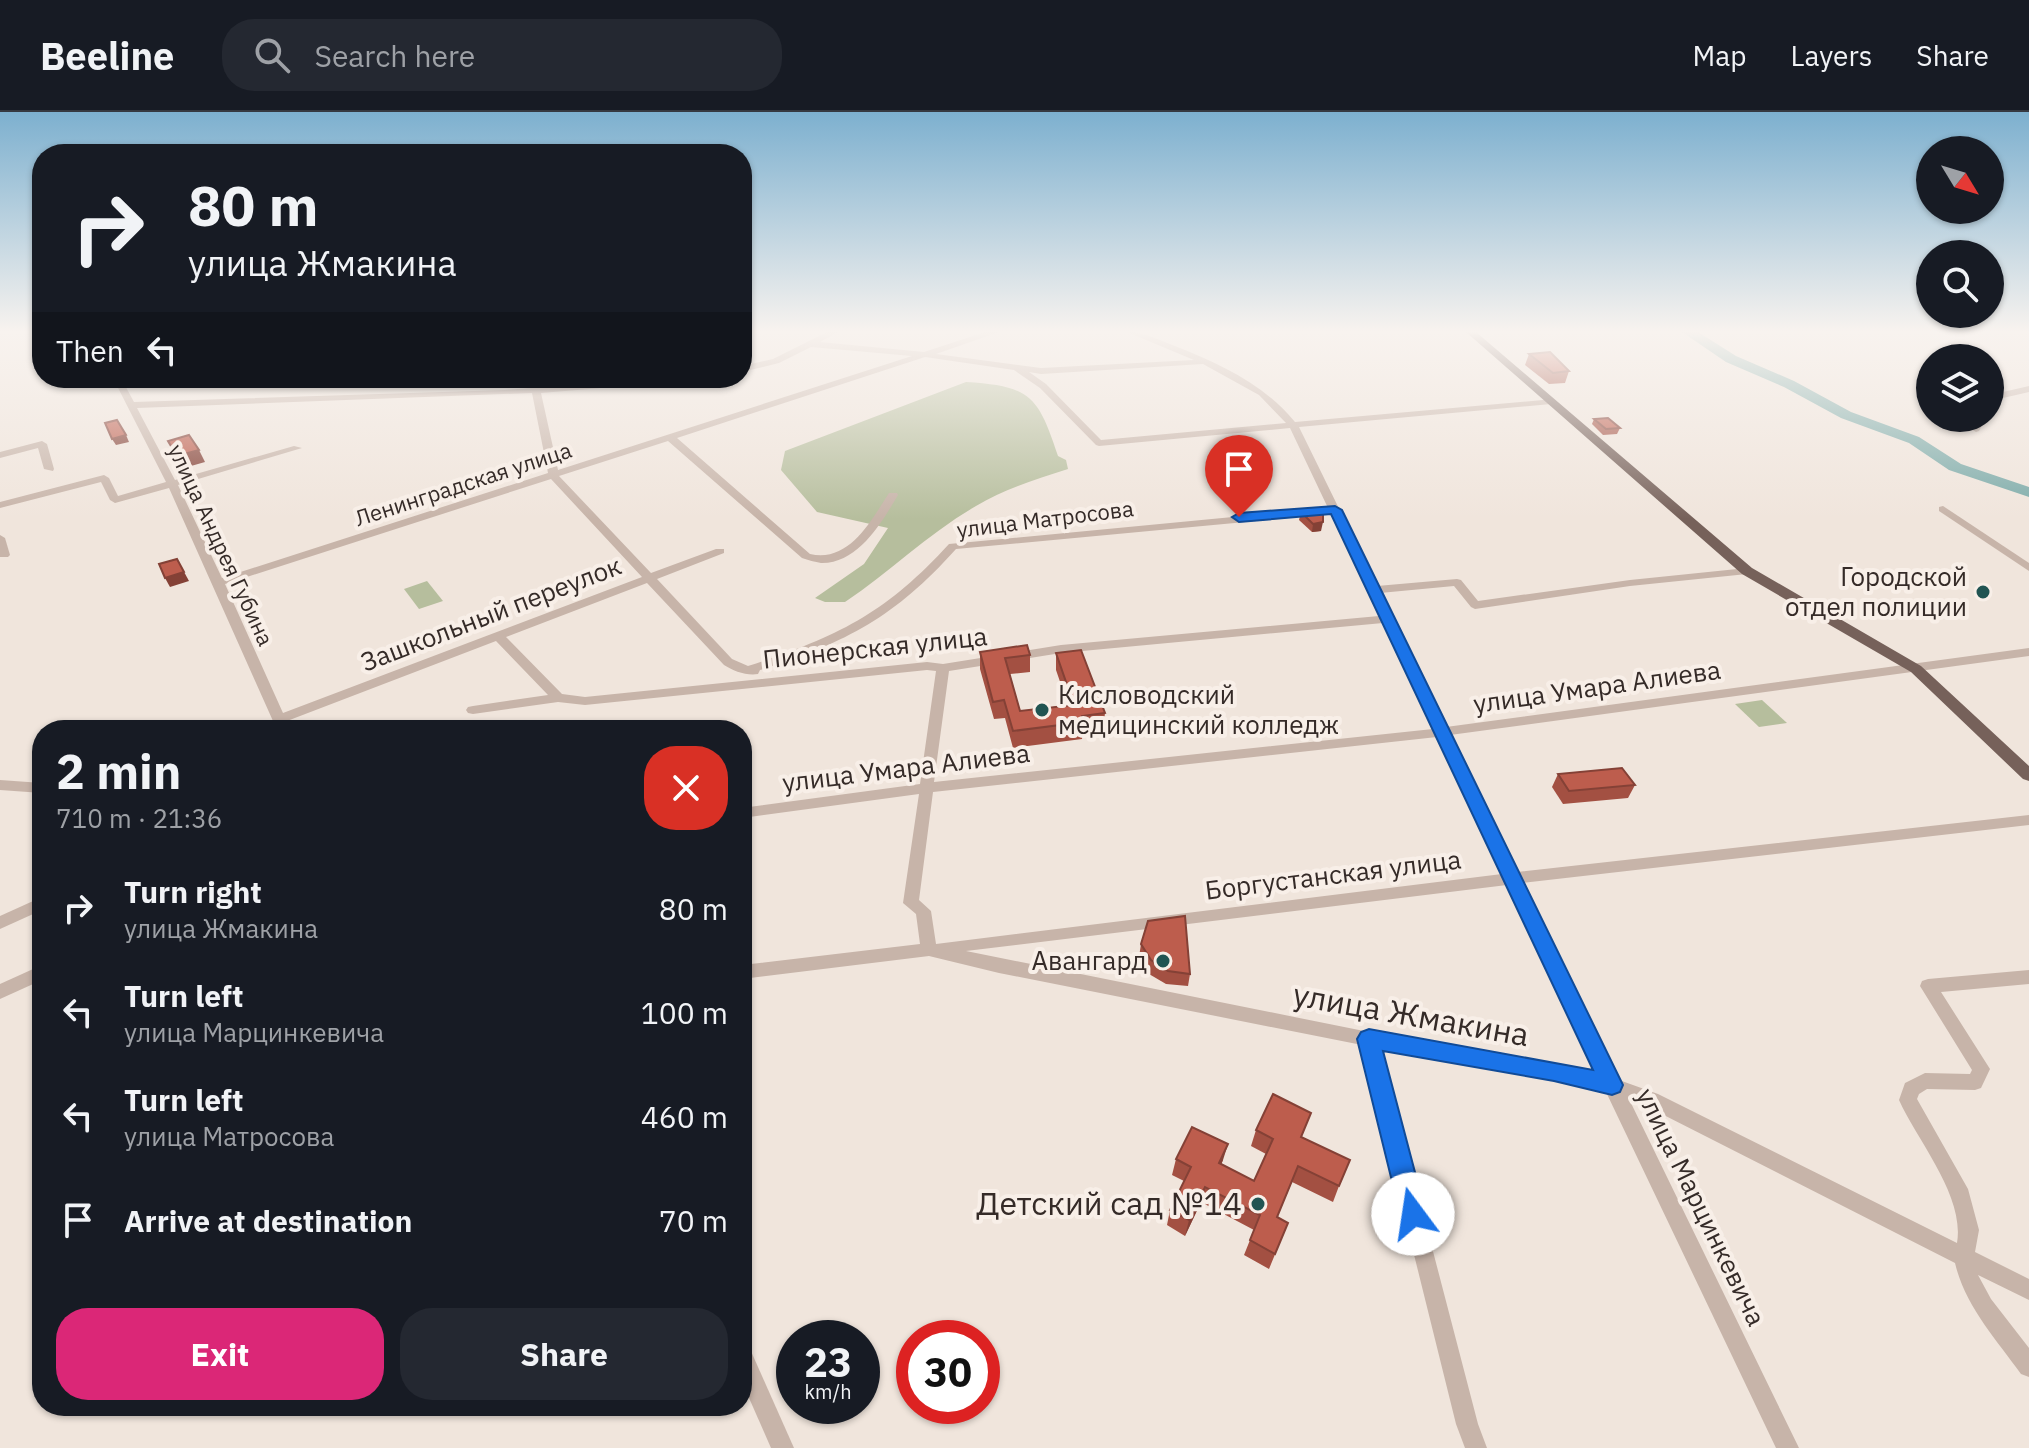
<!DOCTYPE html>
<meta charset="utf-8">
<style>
body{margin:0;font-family:"IBM Plex Sans",sans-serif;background:#242831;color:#f1f3f6;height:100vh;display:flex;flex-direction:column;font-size:30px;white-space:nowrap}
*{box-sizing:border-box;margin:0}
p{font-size:26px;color:#9ea1a6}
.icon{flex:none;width:44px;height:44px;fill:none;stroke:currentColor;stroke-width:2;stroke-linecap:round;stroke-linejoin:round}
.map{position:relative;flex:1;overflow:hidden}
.details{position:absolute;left:32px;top:608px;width:720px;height:696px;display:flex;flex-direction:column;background:#171b24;border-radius:32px;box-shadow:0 2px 6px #0004}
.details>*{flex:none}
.hud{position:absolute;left:32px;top:32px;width:720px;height:244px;border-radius:32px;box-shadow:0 2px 6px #0004;background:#171b24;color:#f1f3f6;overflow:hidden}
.needle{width:52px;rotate:128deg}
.buttons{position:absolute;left:1916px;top:24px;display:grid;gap:16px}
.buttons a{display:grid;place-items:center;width:88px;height:88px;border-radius:50%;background:#171b24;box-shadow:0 2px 6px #0004;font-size:40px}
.speed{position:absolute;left:776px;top:1208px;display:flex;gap:16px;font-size:40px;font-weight:700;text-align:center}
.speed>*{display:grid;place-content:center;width:104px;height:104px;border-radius:50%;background:#171b24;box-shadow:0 2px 6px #0004;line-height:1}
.speed small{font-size:20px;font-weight:400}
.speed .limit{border:12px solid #d22;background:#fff;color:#111}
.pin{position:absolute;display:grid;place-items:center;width:68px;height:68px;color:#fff;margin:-82px -34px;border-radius:50% 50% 50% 0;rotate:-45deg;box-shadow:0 0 8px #0007}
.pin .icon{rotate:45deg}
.me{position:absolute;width:88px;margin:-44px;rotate:346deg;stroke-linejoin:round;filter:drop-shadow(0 0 6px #0008)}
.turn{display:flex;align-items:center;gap:28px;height:168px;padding:0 24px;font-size:36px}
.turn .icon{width:104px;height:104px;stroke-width:2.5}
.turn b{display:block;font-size:56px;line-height:68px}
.then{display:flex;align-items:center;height:76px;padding:0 24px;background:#0003;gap:16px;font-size:30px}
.round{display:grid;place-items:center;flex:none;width:84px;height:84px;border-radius:32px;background:#242831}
.overview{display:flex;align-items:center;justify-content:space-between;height:136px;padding:0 24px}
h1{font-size:48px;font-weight:700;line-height:60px}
.action{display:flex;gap:16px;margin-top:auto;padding:16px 24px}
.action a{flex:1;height:92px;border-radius:32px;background:#db2777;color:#fff;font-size:32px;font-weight:700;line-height:92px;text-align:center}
.action a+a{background:#242831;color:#f1f3f6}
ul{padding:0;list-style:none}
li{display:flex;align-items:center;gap:24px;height:104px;padding:0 24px}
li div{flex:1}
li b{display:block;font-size:30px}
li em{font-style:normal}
header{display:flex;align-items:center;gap:48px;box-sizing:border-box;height:112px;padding:0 40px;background:#171b24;border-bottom:2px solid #363941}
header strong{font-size:38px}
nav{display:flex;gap:44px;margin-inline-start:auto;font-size:28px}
.search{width:560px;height:72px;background:#242831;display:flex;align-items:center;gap:20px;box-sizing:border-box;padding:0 28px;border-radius:32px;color:#9ea1a6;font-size:30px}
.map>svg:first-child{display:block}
</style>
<header>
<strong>Beeline</strong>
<div class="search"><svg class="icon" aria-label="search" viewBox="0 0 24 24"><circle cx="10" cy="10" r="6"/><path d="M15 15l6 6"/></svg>Search here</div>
<nav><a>Map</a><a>Layers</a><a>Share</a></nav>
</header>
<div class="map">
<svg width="2029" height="1336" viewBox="0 0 2029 1336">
<rect width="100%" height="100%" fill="#f0e5dc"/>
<!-- green -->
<g fill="#b6be9d">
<path d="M966 270C1031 274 1038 284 1058 344L1066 348 1068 357C1036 367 1005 377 976 394 929 421 890 460 845 490H825L815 486 864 452 888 416 817 400 781 358 785 339Z"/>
<polygon points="427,469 443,489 419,497 404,477"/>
<polygon points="1762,588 1787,611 1759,615 1735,592"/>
</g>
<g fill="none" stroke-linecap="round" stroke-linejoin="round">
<!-- river -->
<polygon fill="#7daba9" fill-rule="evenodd" points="1682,220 1698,220 1736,244 1794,269 1851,300 1919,325 1961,352 2029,375 2029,385 1949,358 1909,331 1841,306 1784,275 1726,250"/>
<!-- minor -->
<g fill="#c7b4a9" fill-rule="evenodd">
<path d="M827 220H838L820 230 924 240 985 220H999L936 242 1041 256 1194 248 1127 220C1144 220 1159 228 1175 234 1220 252 1264 272 1295 310L1554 287V291L1551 292 1299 315 1377 474 1457 467 1461 468 1478 489 1630 468 1747 456 1753 459 1747 462 1630 474 1475 497 1471 495 1454 474 1380 481 1446 615 2029 536V544L1450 623 1517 760 2029 703V713L1522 771 1619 968 1658 982 1957 1131C1965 1084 1918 1030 1899 988L1905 971 1925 961 1970 962 1972 958 1920 874 1922 869 1928 867 2029 858V872L1941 880 1990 957 1981 976 1975 978 1927 977 1919 982 1917 987 1968 1077 1979 1118 1975 1140 2029 1167V1188L1978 1163 1991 1187 2029 1236V1265L2021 1262C1996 1227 1965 1194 1955 1151L1646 994 1629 987 1799 1336H1776L1606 980 1554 967 1380 936 1478 1312 1487 1336H1465L1456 1312 1362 933 999 861 929 844 742 867V853L920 832 916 802 903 791 919 682 742 706V696L920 672 936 559 927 558 585 593 558 590 473 602 468 601 466 598 468 595 473 594 548 583 496 529 287 609 291 618H277L169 376 115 391 110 388 101 370 0 396V390L104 363 109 366 118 384 166 370 113 266H121L134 290 505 278 531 276 529 266H537L539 275 654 266H690L686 269 541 281 558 358 912 244 811 235 779 251 742 260V254L773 247ZM925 245 1014 258 1040 276 1096 333 1099 334 1290 316 1328 396 949 432C885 502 837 525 748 554L732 547 657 467 724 441V437H716L651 461 559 364 668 329 802 446C808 448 815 450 821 451 858 452 882 410 898 383L897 381H889C871 409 849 451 810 442L677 326ZM1203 252 1259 283 1286 311 1101 328 1046 272 1029 260 1041 262ZM532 281 548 361 222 466 178 373 302 336 294 334 175 368 137 296ZM551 367 642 465 283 601 225 472ZM1331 402 1379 504 1061 533 943 552 927 550 585 585 562 582 506 525 647 471 724 553C733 559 747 564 758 562L760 558C847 530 894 506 956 437ZM1383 511 1433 617 934 670 949 559 1061 541ZM1437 625 1502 762 936 832 931 799 919 788 933 680ZM1507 773 1598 962 1554 951 1369 920 966 839Z"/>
<polygon points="2029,274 2029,280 1990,289 1990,283"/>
<polygon points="1976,306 1986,306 1979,319 1976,320 1971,317"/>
<polygon points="42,329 47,332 54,357 53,359 44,357 38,336 0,346 0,340"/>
<polygon points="1943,394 2029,451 2029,459 1939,399 1939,395"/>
<polygon points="0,423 5,426 10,443 8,445 0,445"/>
<polygon points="0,668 42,671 42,681 0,678"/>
<polygon points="42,785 42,798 0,817 0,804"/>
<polygon points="42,853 42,868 0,887 0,872"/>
<polygon points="742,1234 750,1237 794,1336 771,1336 742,1270"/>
</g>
<!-- major -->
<polygon fill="#76615a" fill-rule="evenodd" points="1466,220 1476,220 1752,456 1921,554 2029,654 2029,669 2023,667 1911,560 1742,462"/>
</g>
<!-- wall -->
<g fill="#a35042">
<polygon points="1529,242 1569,259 1565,271 1549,272 1525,253"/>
<polygon points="1594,307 1620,316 1617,322 1603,323 1592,312"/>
<polygon points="1301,400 1321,419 1312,420 1299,408"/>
<polygon points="980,540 1030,543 1030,560 1010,562 1020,599 1068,593 1056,558 1056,541 1105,601 1103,619 1083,621 1082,627 1013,636 1005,606 994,607 980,557"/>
<polygon points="1558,662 1635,673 1628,686 1563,692 1552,675"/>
<polygon points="1141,832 1190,862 1188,874 1166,872 1149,862 1139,845"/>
<polygon points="1256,1018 1302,1025 1339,1074 1333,1090 1292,1070 1277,1105 1288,1111 1269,1157 1244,1143 1254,1118 1201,1090 1185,1124 1167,1113 1170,1098 1184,1069 1172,1063 1176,1047 1223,1048 1221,1053 1254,1069 1266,1042 1251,1034"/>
</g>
<!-- shaded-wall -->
<g fill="#844136">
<polygon points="510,266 511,273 502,275 499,269"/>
<polygon points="126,323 129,330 116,333 112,327"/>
<polygon points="199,338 205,350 184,356 177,344"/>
<polygon points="1323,410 1321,419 1312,420 1313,412"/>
<polygon points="177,447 189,469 170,475 165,466"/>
<polygon points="1228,1032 1223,1048 1214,1067 1219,1051"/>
<polygon points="1205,1075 1201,1090 1185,1124 1189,1108"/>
</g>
<!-- building -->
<g fill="#bd5d4d" stroke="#844136" stroke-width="2">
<polygon points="1550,240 1569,259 1553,261 1529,242"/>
<polygon points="1608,306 1620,316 1606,317 1594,307"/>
<polygon points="117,308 126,323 112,327 105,311"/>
<polygon points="189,323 199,338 177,344 168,329"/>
<polygon points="1301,400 1323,400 1323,410 1313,412"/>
<polygon points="177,447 184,460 165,466 159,452"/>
<polygon points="1027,533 1030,543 1005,546 1020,599 1074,593 1056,541 1081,538 1105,601 1082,604 1084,610 1013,619 1004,588 993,590 980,540"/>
<polygon points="1622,656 1635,673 1569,679 1558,662"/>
<polygon points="1185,804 1190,862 1168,859 1151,848 1141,832 1148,809"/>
<polygon points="1273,982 1311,1001 1301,1025 1350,1048 1339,1074 1298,1054 1277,1105 1288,1111 1275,1142 1250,1128 1260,1103 1205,1075 1189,1108 1170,1098 1191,1055 1176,1047 1192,1015 1228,1032 1219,1051 1254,1069 1273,1027 1256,1018"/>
</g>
<!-- sky -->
<linearGradient id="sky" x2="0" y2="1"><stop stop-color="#7db0cf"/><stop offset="0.54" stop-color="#f8f3ef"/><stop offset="1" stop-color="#f8f3ef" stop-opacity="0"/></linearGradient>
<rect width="2029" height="407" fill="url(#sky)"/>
<!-- route -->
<polygon fill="#1a73e8" stroke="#114b97" stroke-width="2" points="1335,394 1342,398 1623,973 1620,980 1612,983 1554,969 1383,939 1426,1102 1422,1111 1413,1114 1404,1111 1400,1102 1357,927 1361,920 1369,917 1593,958 1331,402 1239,410 1232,405 1239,401"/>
<!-- markers -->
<g fill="#215452" stroke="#f8efe8" stroke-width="3">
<circle cx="1983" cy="480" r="8"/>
<circle cx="1042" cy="598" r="8"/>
<circle cx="1163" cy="849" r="8"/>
<circle cx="1258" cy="1092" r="8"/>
</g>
<g text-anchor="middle" stroke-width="8" stroke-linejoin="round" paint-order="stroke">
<!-- far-street labels -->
<g font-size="22" fill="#352b28" stroke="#f8efe8">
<text transform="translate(463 372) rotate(-18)" y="8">Ленинградская улица</text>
<text transform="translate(1045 407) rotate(-7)" y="8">улица Матросова</text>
<text transform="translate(221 433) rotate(65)" y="8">улица Андрея Губина</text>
</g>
<!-- poi labels -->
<g font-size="26" fill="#352b28" stroke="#f8efe8" text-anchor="end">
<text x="1967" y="474">Городской<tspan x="1967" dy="30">отдел полиции</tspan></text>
<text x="1058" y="592" text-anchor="start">Кисловодский<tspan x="1058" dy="30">медицинский колледж</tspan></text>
<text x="1147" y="858">Авангард</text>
</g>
<!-- street labels -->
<g font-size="26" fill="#352b28" stroke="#f8efe8">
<text transform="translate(491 502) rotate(-21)" y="9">Зашкольный переулок</text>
<text transform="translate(875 536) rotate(-6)" y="9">Пионерская улица</text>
<text transform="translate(1597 575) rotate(-8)" y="9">улица Умара Алиева</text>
<text transform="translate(906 656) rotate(-7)" y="9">улица Умара Алиева</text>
<text transform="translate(1333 763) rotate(-7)" y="9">Боргустанская улица</text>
<text transform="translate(1701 1095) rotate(64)" y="9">улица Марцинкевича</text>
</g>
<!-- near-street labels -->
<g font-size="32" fill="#352b28" stroke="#f8efe8">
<text transform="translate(1411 903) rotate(10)" y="11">улица Жмакина</text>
</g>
<!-- near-poi labels -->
<g font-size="32" fill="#352b28" stroke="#f8efe8" text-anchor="end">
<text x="1242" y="1103">Детский сад №14</text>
</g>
</g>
</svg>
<div class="buttons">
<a><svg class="needle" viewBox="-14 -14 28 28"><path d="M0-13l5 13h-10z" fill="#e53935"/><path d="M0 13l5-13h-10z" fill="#9ea1a6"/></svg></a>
<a><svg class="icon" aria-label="search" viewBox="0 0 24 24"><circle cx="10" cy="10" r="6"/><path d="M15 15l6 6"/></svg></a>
<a><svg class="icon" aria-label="layers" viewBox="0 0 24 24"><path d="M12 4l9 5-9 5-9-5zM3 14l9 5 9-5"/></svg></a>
</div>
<div class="speed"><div>23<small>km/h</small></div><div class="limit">30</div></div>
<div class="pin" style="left:1239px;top:405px;background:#d93025"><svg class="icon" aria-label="arrive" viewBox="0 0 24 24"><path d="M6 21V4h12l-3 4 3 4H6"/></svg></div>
<svg class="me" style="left:1413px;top:1102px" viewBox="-20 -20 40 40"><circle r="19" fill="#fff"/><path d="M0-13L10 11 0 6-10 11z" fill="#1a73e8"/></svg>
<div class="hud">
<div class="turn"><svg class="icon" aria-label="right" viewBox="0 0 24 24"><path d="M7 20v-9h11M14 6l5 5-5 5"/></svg><div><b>80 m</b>улица Жмакина</div></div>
<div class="then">Then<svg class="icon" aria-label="left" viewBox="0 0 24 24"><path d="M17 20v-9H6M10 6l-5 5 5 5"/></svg></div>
</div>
<section class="details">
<div class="overview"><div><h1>2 min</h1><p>710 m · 21:36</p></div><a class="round" style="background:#d93025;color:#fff"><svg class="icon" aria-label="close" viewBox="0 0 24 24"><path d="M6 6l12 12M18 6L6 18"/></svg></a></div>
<ul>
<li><svg class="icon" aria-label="right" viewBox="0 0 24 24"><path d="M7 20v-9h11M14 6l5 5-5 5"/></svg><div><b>Turn right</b><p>улица Жмакина</p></div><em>80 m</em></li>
<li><svg class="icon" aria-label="left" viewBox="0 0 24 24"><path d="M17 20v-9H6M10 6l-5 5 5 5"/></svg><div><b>Turn left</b><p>улица Марцинкевича</p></div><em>100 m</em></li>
<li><svg class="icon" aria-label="left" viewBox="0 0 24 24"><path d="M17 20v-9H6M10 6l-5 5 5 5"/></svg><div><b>Turn left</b><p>улица Матросова</p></div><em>460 m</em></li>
<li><svg class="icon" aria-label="arrive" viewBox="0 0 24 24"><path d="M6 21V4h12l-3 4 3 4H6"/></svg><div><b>Arrive at destination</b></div><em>70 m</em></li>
</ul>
<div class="action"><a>Exit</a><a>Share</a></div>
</section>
</div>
